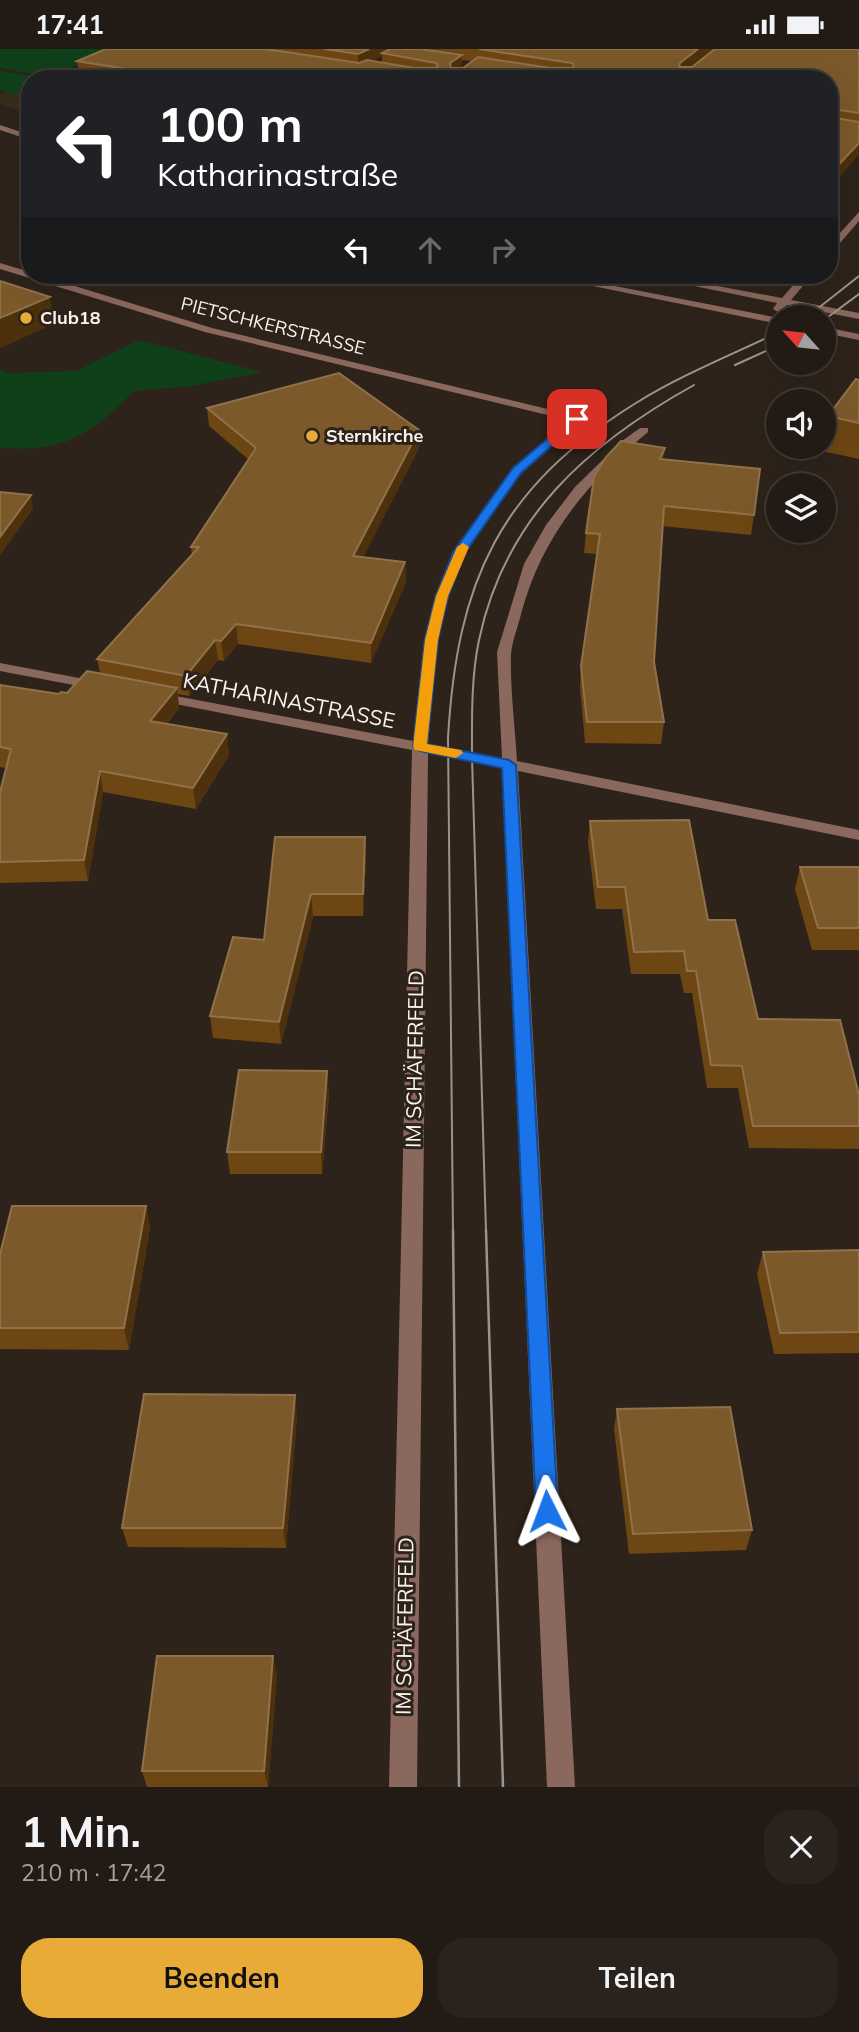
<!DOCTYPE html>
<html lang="de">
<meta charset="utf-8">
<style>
body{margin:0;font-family:Mulish,sans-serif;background:#2a231d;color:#f1f3f6;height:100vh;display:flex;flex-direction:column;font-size:26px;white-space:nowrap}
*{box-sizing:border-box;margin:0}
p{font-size:23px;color:#a2a1a0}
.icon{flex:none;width:38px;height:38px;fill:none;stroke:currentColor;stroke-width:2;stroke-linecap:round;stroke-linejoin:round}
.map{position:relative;height:1738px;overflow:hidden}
.panel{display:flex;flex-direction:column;background:#221a14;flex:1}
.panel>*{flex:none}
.banner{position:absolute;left:21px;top:21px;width:817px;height:214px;border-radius:28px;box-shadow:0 7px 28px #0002,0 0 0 2px #3f3834;background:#202124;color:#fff;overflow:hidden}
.needle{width:46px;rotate:297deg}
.buttons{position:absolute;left:766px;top:256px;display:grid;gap:14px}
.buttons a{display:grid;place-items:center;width:70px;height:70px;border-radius:50%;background:#221a14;box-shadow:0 7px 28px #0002,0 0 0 2px #3f3834;font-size:35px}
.pin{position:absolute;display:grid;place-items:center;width:60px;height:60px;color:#fff;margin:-30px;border-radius:14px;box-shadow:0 4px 10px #0006}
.me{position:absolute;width:77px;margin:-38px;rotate:357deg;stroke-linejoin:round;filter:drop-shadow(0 0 5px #0008)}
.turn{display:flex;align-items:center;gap:24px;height:147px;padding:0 21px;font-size:32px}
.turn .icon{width:91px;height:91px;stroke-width:2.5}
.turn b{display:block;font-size:49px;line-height:60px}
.lanes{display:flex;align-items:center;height:66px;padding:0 21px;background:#0003;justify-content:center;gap:35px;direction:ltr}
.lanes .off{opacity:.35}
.round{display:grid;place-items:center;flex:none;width:74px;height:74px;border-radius:28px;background:#2a231d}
.overview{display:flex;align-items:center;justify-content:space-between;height:119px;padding:0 21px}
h1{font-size:42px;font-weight:700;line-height:52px}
.button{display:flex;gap:14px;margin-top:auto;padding:14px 21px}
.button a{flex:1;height:80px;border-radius:28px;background:#e8ab37;color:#111;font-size:28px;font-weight:700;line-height:80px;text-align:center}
.button a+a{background:#2a231d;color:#f1f3f6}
.status{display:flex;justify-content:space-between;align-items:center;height:49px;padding:0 35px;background:#221a14;direction:ltr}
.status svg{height:19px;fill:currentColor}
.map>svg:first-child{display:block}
</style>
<div class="status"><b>17:41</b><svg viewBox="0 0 49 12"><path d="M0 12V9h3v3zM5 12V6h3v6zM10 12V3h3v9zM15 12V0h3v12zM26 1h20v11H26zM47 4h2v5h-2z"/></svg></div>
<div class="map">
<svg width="859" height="1738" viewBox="0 0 859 1738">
<rect width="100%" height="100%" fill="#2d231a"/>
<!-- built -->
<polygon fill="#3a2c1d" points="30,35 30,65 0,55 0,45"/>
<!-- green -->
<g fill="#10401a">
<polygon points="0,0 113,0 50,28 0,19"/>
<polygon points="0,22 46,29 47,30 30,30 30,38 18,41 22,43 11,46 0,41"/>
<path d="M139 291 262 323 191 337 134 342C92 385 63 404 0 399V321L8 324 76 322Z"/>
</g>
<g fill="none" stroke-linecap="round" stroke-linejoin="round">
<!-- minor -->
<g fill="#8a685e" fill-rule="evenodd">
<polygon points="0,76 30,86 30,91 0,81"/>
<polygon points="859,163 859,172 833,202 830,203 830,195"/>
<path d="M0 214 30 223V226H39L212 279 581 368V372L521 425 467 502 449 547 438 591 428 695 502 709 497 603 524 515 546 476 575 438 622 392 640 379H648V383C586 434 540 490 520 569 517 580 512 594 511 605 510 640 515 677 517 712L859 781V791L518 722 575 1738H547L502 719 428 704 417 1738H389L412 701 155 651 148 647 155 643 413 692 424 591 435 547 453 502 513 419 568 371 205 283 0 220Z"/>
<polygon points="539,226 558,226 779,269 779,275"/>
<polygon points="640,226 659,226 782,249 802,226 812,226 791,251 859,264 859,270 787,256 778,263 773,260 777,254"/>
<polygon points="824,278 859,285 859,291 824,284"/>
<polygon points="0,614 100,633 107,637 100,641 0,622"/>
</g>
<!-- tram-far1 -->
<g stroke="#9c948c" stroke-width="2">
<polyline points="807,268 859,227"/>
<polyline points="824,271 859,245"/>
<polyline points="735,316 779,296"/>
<path d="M453 1183 448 689C457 532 499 439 636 354 681 326 731 306 779 283"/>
<path d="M486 1183 472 708C472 669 471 629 479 591 505 468 588 395 694 336"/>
</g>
<!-- tram -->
<g stroke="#9c948c" stroke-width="2.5">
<polyline points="453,1181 459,1738"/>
<polyline points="486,1181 503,1738"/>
</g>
</g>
<!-- wall -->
<g fill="#6d4613" fill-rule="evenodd">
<path d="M106 0H714L690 18 859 0V105L830 138V30H104L79 26 77 12ZM382 7V14L372 12ZM462 11 472 12 462 19Z"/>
<polygon points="859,331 859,410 822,402 823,397 824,397 824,389 828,367"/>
<polygon points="207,359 419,399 363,508 405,513 406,533 371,614 238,595 224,612 218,611 189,647 178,645 179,659 167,675 227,685 229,706 196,760 103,743 88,832 0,834 0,743 6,719 0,718 0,636 59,645 67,644 100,624 97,610 192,506 191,498 248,410 209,377"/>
<polygon points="664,410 754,466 751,486 662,477 654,613 664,673 661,695 585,694 580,638 581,617 597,505 584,504 586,484"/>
<polygon points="590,772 708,871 758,970 859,1046 859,1100 749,1099 738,1039 707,1039 692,944 684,944 680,925 631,925 622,860 596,860 588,793"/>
<polygon points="275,788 366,810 363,867 313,867 281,995 213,989 210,967 264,891"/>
<polygon points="800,818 859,818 859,901 812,901 795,840"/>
<polygon points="329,1044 322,1125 230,1125 227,1103"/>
<polygon points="146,1157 150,1179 129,1301 0,1300 0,1205"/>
<polygon points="859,1201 859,1304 774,1305 757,1225 763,1203"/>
<polygon points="617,1360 752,1481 746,1501 629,1505 614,1380"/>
<polygon points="297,1367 286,1499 128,1498 122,1479"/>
<polygon points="277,1626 268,1738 147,1738 142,1722"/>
</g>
<!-- shaded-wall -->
<g fill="#4d300c">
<polygon points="369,0 395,0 382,4 382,7 359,18 358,5"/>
<polygon points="698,0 714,0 678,28 680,14"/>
<polygon points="462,6 462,20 450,28 450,14"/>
<polygon points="859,94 859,105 830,138 830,125"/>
<polygon points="50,248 54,275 0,299 0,269"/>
<polygon points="419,381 419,399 354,526 353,507"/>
<polygon points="665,399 663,418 660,410"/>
<polygon points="31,446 33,460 0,507 0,488"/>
<polygon points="405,513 406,533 371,614 371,594"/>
<polygon points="236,575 238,595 224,612 221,592"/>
<polygon points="215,591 218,611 189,647 186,627"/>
<polygon points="177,639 179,659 153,692 150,672"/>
<polygon points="227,685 229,706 196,760 193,739"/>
<polygon points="100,722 103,743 88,832 84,811"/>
<polygon points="365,788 366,810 363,867 363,845"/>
<polygon points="311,845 313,867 281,995 279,973"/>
<polygon points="327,1022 329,1044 322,1125 321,1103"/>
<polygon points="146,1157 150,1179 129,1301 124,1279"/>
<polygon points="295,1346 297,1367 286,1499 283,1479"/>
<polygon points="273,1607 277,1626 268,1738 264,1722"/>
</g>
<!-- building -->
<g fill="#7c592b" stroke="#907149" stroke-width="2">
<polygon points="106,0 266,0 359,14 367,11 414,19 435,19 438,17 436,14 382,4 390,0 420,0 462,6 450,14 451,19 463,19 478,8 550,19 572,19 574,17 572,14 479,0 698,0 680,14 679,18 692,18 715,0 859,0 859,64 833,60 830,63 830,68 859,73 859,94 830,125 830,30 189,30 77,12"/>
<polygon points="324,0 369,0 358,5"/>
<polygon points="0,232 50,248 0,269"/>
<polygon points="339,324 419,381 353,507 405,513 371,594 236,575 221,592 215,591 186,627 97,610 199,498 191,498 256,399 207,359"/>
<polygon points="856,330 859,331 859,374 828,367"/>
<polygon points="621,392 665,399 660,410 760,420 754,466 664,457 654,613 664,673 587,673 581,617 600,485 586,484 594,428 606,408"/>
<polygon points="0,443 31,446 0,488"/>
<polygon points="87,622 177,639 150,672 227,685 193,739 100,722 84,811 0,813 0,743 11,700 0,698 0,636 59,645 61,643 67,644"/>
<polygon points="689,771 708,871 735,871 758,970 840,971 859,1046 859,1077 753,1077 742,1017 711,1016 696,922 687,922 684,902 634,903 625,838 598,838 590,772"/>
<polygon points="275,788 365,788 363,845 311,845 279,973 210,967 233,888 264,891"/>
<polygon points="800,818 859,818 859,879 818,879"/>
<polygon points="239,1021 327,1022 321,1103 227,1103"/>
<polygon points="12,1157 146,1157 124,1279 0,1279 0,1205"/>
<polygon points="859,1201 859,1283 780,1284 763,1203"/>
<polygon points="144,1345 295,1346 283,1479 122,1479"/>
<polygon points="730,1358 752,1481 633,1485 617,1360"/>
<polygon points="157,1607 273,1607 264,1722 142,1722"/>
</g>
<!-- route -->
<polygon fill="#1a73e8" stroke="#114b97" stroke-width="2" points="573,368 582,370 521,424 466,502 448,547 438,591 427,695 509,711 516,716 558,1462 555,1469 547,1472 539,1469 536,1462 502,719 420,702 413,698 425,591 436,547 454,502 513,419"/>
<!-- slow -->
<polygon fill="#f59e0b" points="463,494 469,498 448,547 438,591 427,695 461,701 463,704 456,709 415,701 413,698 425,591 436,547 457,498"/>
<!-- markers -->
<g fill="#e8ab37" stroke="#2d231a" stroke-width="2.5">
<circle cx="26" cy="269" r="7"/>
<circle cx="312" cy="387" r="7"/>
</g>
<g text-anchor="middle" stroke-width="6" stroke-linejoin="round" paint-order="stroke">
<!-- far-poi labels -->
<g font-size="18" font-weight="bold" fill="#faf4ed" stroke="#2d231a" text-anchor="start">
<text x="40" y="275">Club18</text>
<text x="326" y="393">Sternkirche</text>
</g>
<!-- far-street labels -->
<g font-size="18" fill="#faf4ed" stroke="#2d231a">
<text transform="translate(273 277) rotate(14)" y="6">PIETSCHKERSTRASSE</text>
</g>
<!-- street labels -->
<g font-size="21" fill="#faf4ed" stroke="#2d231a">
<text transform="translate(289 652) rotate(11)" y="7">KATHARINASTRASSE</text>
<text transform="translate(415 1010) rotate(-89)" y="7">IM SCHÄFERFELD</text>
<text transform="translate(405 1577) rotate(-89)" y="7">IM SCHÄFERFELD</text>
</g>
</g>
</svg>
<div class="buttons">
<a><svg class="needle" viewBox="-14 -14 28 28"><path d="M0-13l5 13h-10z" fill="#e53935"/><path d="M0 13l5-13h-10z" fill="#a2a1a0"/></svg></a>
<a><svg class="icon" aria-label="sound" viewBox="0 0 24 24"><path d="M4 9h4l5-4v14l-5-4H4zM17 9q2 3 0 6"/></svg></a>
<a><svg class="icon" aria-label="layers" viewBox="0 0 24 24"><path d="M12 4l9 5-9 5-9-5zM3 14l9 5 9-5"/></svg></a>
</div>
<div class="pin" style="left:577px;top:370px;background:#d93025"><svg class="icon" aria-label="arrive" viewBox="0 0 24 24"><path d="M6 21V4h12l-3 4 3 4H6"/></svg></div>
<svg class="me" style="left:547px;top:1462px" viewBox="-20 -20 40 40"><path d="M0-17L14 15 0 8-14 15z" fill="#1a73e8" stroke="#fff" stroke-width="4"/></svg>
<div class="banner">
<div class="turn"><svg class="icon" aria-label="left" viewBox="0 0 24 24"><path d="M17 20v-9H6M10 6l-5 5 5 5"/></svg><div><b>100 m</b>Katharinastraße</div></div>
<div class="lanes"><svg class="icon" aria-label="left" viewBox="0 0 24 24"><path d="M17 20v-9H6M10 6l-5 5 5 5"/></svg><svg class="icon off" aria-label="ahead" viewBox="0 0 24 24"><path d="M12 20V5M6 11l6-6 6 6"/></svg><svg class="icon off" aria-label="right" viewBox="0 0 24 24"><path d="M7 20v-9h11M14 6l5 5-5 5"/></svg></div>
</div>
</div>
<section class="panel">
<div class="overview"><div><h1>1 Min.</h1><p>210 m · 17:42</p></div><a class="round"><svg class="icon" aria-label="close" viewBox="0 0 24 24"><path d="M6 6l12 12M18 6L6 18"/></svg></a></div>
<div class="button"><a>Beenden</a><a>Teilen</a></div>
</section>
